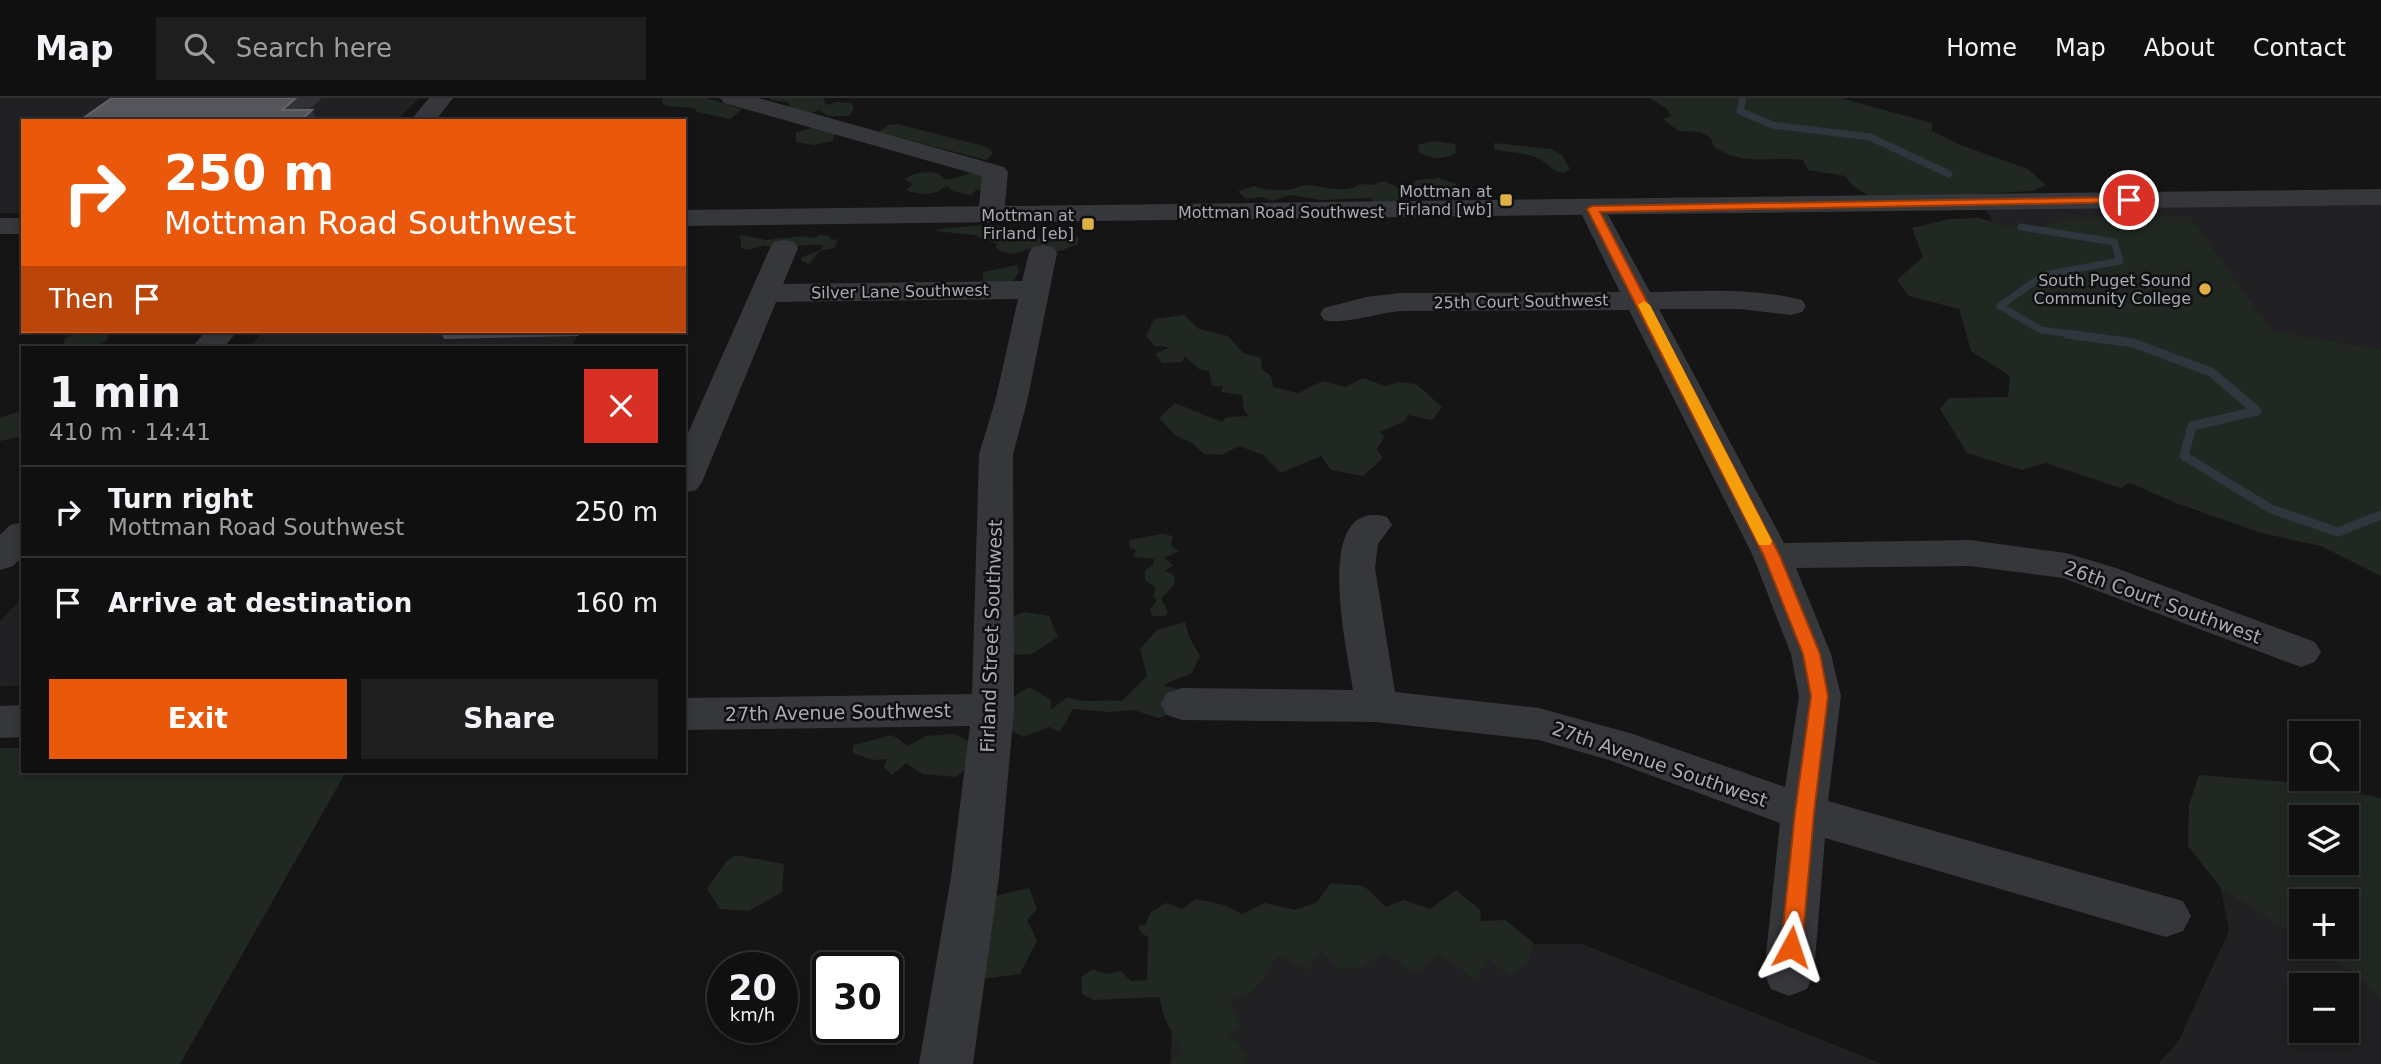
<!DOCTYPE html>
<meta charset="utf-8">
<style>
body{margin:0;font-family:"DejaVu Sans",sans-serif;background:#1e1e1e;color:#f1f3f6;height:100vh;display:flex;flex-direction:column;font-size:26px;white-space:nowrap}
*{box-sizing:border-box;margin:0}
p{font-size:23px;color:#9c9d9f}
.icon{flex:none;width:38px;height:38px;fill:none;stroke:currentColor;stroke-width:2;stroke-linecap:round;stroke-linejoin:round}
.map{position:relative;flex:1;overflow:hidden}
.details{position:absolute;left:21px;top:248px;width:665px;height:427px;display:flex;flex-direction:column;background:#101010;border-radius:0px;box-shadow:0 4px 10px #0003,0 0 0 2px #303030}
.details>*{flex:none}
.banner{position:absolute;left:21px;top:21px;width:665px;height:214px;border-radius:0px;box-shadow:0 4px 10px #0003,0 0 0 2px #303030;background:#ea580c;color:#fff;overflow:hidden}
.buttons{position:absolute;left:2289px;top:623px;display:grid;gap:14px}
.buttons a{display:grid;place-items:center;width:70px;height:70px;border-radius:0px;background:#101010;box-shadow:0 4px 10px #0003,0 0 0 2px #303030;font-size:35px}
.speed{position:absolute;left:707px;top:854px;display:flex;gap:14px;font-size:35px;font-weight:700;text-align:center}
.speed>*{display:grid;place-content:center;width:91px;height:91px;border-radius:50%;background:#101010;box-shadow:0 4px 10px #0003,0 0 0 2px #303030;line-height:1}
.speed small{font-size:18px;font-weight:400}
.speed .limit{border:4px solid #111;border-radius:10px;background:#fff;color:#111}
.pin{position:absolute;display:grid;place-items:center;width:60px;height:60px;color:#fff;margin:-30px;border:4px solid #fff;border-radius:50%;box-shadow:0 2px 7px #0007}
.me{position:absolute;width:77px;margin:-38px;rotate:5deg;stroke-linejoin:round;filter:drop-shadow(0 0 5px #0008)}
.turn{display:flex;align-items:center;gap:24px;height:147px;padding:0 28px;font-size:32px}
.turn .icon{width:91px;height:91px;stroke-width:2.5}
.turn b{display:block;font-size:49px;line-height:60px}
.then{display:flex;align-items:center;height:66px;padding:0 28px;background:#0003;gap:14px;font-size:26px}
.round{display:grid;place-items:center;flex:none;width:74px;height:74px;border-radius:0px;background:#1e1e1e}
.overview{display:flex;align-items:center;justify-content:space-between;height:119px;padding:0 28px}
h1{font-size:42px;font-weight:700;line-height:52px}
.button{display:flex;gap:14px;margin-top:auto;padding:14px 28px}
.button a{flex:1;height:80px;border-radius:0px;background:#ea580c;color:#fff;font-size:28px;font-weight:700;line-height:80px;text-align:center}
.button a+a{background:#1e1e1e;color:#f1f3f6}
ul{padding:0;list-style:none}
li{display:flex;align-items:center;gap:21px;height:91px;padding:0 28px;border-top:2px solid #303030}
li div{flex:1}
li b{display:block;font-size:26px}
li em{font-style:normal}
header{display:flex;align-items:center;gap:42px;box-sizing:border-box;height:98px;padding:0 35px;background:#101010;border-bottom:2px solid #303030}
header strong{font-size:33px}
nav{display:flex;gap:38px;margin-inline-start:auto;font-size:24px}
.search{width:490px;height:63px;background:#1e1e1e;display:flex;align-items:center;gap:18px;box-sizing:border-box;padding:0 24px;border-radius:0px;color:#9c9d9f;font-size:26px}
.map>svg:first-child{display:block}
</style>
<header>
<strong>Map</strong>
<div class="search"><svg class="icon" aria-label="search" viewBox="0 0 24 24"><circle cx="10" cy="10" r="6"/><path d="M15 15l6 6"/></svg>Search here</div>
<nav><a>Home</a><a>Map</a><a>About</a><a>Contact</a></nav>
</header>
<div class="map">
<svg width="2381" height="966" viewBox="0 0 2381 966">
<rect width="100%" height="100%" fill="#151516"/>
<!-- built -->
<g fill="#212123" fill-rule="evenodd">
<polygon points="0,0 419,0 396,23 23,23 23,115 0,115"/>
<polygon points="2381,107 2381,431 2074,272 1985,110"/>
<polygon points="264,233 581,233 570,250 248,250"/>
<polygon points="23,491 23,588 0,588 0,523 18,504"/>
<path d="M2199 677 2301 719V765H2347L2381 730V966H2158L2178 944 2229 833ZM2301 803H2347V849H2301ZM2301 887H2347V933H2301Z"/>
<polygon points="1582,846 1882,966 1171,966 1172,848"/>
</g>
<!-- green -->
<g fill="#212822" fill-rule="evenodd">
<polygon points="663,0 706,0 742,11 730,21 697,14 695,10 667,8 662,5"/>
<polygon points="771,0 823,0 826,7 837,4 851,5 854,11 849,18 828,18 819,12 807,17 791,13 788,4 770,2"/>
<path d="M1650 0H1840L1932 25V33L1963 48 2028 71 2046 87 2033 93 1892 101 1867 97 1852 87 1845 78 1808 72 1803 62C1768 58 1746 69 1714 49L1711 40 1700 34 1678 33 1663 21 1671 18 1667 11Z"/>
<polygon points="897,26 984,48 991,52 992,56 986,62 879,34 888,27"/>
<polygon points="817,29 836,35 832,43 814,47 796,44 796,34"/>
<path d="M1432 43 1455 46 1456 55C1441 62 1432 62 1419 54L1418 47Z"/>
<path d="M1494 45 1551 51 1562 57 1570 71 1564 75C1549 72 1550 66 1539 61 1526 54 1509 55 1494 51Z"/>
<path d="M978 73 990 84 987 92H976L971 97 952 93 947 88C934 98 920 97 906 92L913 86 904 81C913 76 925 72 936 75 942 77 944 83 952 81 960 79 969 75 978 73Z"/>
<path d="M1439 80 1456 86 1455 99C1438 101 1423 103 1411 88L1416 82Z"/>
<path d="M1384 83 1405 93C1400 108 1386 104 1372 104L1371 100 1321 102 1290 97 1273 103 1262 99 1246 101 1238 93 1254 88C1266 93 1281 93 1293 91 1299 89 1304 87 1310 87 1325 89 1347 96 1360 86L1373 87Z"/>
<polygon points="2189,118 2272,233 2381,252 2381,478 2321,448 2261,435 2176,405 2130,385 2120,390 2046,365 2022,372 1967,355 1940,311 1949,300 2008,299 2010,278 1971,253 1959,211 1909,198 1897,182 1923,159 1912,130 1949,121 1978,120 2027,133 2072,119"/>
<path d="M993 126C1010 135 1047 146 1066 136L1079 140 1077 147C1070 148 1065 152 1059 153 1050 155 1036 154 1027 151 1015 157 1008 158 996 150L997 146 974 137 935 133 940 131Z"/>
<path d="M740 137 766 142 803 138 814 140 820 137 829 138 832 142 838 141 834 150 820 153 809 166 801 163 802 159 821 152 823 147C806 144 782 155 764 147L749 152 741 150Z"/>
<polygon points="1017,167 1019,174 1013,183 983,184 983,174"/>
<polygon points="1184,217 1199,231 1228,238 1243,255 1261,260 1262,271 1271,278 1273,289 1298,295 1323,283 1346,289 1363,280 1385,288 1399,284 1416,286 1442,309 1432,322 1408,317 1405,323 1380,334 1384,339 1377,351 1383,360 1363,378 1331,372 1321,358 1281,375 1263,357 1239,348 1221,357 1204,356 1192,345 1176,338 1159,320 1175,305 1222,324 1227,319 1249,318 1244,312 1242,297 1221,294 1223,288 1212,288 1209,273 1199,271 1185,259 1181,264 1162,265 1155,256 1170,249 1155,248 1146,238 1154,221"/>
<polygon points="81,233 127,233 109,234 107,242 92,250 63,250 65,240"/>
<polygon points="23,312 23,338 0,343 0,320"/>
<polygon points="1162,436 1173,438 1171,448 1179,453 1164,460 1173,467 1165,473 1174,477 1175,486 1161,500 1168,514 1165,518 1153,518 1150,512 1157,502 1153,498 1156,490 1145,482 1145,472 1153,467 1154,461 1133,459 1136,452 1130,450 1129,442"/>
<polygon points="1024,514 1049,518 1058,539 1032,556 1014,557 1008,521"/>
<path d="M1185 524 1189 539 1200 558 1192 575 1163 587 1185 593V610L1158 620 1134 612 1109 614 1073 611 1060 634 1049 629 1023 639 1003 628 1001 606 1029 589 1051 602V611L1068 599C1086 607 1102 600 1122 603L1147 578 1140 551 1157 532Z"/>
<polygon points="954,636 974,646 973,665 956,679 923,676 906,665 892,677 884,669 887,661 873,662 853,655 853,647 892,637 908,648 926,638"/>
<polygon points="0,650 23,650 23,674 346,674 180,966 0,966"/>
<path d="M2199 677 2313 686 2381 700V901L2356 875 2314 849H2347V803H2301V841L2221 790 2188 748 2189 707ZM2301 719H2347V765H2301Z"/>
<polygon points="735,757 784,766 782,794 749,813 720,811 707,791 726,764"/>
<path d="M1331 785 1364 788 1386 809 1404 802 1430 811 1456 792 1480 812 1481 823 1505 822 1533 844 1530 862 1511 878 1488 861 1475 882 1438 855 1422 872 1408 871 1386 854 1361 870 1341 871 1321 853 1307 873 1277 857C1266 879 1256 898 1230 902L1242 928 1229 936 1246 956 1243 966H1170L1182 953 1165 921 1159 899 1094 902 1082 896 1081 879 1093 871 1106 876 1121 873 1131 883 1147 882 1148 839 1141 835 1138 828 1145 827 1151 814 1166 805 1182 811 1196 801 1224 807 1242 816 1265 805 1296 812 1317 804Z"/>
<polygon points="1029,790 1037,811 1027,822 1037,843 1020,876 982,881 986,800"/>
</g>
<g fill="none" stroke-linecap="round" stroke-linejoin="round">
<!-- stream-far1 -->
<g stroke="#2f373e" stroke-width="7">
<polyline points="1743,0 1740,13 1772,27 1870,39 1949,76"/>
<polyline points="2021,129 2114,144 2120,163 2044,177 2000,208 2041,232 2079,237"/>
</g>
<!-- stream -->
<polyline stroke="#2f373e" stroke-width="9" points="2067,236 2133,245 2211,274 2257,313 2192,328 2184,358 2271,411 2338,434 2381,417"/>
<!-- minor -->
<g fill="#36373b" fill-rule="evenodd">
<polygon points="720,0 758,0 1004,69 1008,74 1004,117 1000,123 991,125 982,123 978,117 982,78 724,5"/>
<path d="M1592 103 1601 105 1605 111 1650 194C1700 193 1752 189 1802 202L1806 208 1802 214 1791 217 1740 211H1659L1784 445 1970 442 2066 455 2116 470 2315 544 2321 554 2315 564 2301 569 2063 480 1970 468 1796 470 1831 556 1841 598 1828 703 2183 803 2191 818 2183 833 2166 839 1825 740 1814 875 1807 891 1789 898 1771 891 1764 875 1780 725 1609 662 1539 642 1376 624 1182 622 1167 617 1161 606 1167 595 1182 590 1353 592C1348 555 1310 398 1387 419L1392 427 1378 446 1375 470 1395 594 1539 610 1633 636 1785 689 1799 598 1791 556 1753 458 1629 212 1400 213C1379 215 1342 227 1324 222L1320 216 1324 210 1366 199 1400 195 1620 194 1579 111 1583 105Z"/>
<polygon points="784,142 794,144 798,150 783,186 1022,183 1029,155 1033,149 1043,147 1053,149 1057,155 1027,304 1013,356 1014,612 999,779 973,966 919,966 951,779 970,628 684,632 684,600 972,596 979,356 995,304 1018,201 776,204 702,384 696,392 684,395 684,344 770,150 774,144"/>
<polygon points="23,607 23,639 0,640 0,608"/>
</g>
<!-- tertiary -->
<g fill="#36373b" fill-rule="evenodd">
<polygon points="429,0 453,0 435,23 410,23"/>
<polygon points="2381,91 2381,107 684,128 684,112"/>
<rect x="0" y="120" width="23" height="16"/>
<polygon points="206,233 238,233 223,250 191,250"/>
<polygon points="23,424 23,458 13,468 0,472 0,437 10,427"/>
</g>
</g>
<!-- wall -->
<polygon fill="#4b4c51" points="440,233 581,233 578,238 444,241"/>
<!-- shaded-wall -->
<g fill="#313235">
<polygon points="296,0 322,0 296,23 282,12"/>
<polygon points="312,12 318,23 300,23"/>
</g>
<!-- building -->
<polygon fill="#55565b" stroke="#626469" stroke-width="2" points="112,0 296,0 282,12 312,12 300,23 79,23"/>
<!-- route -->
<polygon fill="#ea580c" stroke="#983908" stroke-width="2" points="2129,99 2133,100 2133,104 1600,114 1780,458 1820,556 1828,598 1814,715 1802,849 1799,855 1791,858 1784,855 1781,849 1795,715 1811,598 1803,556 1764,458 1587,111 1592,108"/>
<!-- slow -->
<polygon fill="#f59e0b" points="1644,203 1650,207 1772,443 1770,447 1759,447 1757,443 1638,207"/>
<!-- markers -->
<g fill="#dfb044" stroke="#101011" stroke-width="2.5">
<rect x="1499" y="95" width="14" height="14" rx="3.5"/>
<rect x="1081" y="119" width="14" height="14" rx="3.5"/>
<circle cx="2205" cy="191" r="7"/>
</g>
<g text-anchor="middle" stroke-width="5" stroke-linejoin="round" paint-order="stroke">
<!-- far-poi labels -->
<g font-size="16" fill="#a8abb5" stroke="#101011" text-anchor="end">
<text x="1492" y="99">Mottman at<tspan x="1492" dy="18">Firland [wb]</tspan></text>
<text x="1074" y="123">Mottman at<tspan x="1074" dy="18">Firland [eb]</tspan></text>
<text x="2191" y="188">South Puget Sound<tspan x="2191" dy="18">Community College</tspan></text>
</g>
<!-- far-street labels -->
<g font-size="16" fill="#a8abb5" stroke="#101011">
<text x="1281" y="120">Mottman Road Southwest</text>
<text transform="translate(900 193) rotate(-1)" y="6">Silver Lane Southwest</text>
<text transform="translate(1521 203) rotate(-1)" y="6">25th Court Southwest</text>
</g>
<!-- street labels -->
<g font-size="19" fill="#a8abb5" stroke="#101011">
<text transform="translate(2163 504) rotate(20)" y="7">26th Court Southwest</text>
<text transform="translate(991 538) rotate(-88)" y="7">Firland Street Southwest</text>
<text transform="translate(838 614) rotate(-1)" y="7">27th Avenue Southwest</text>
<text transform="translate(1660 666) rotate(19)" y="7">27th Avenue Southwest</text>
</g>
</g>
</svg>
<div class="buttons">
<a><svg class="icon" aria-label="search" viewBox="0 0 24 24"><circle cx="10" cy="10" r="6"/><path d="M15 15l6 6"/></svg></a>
<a><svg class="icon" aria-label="layers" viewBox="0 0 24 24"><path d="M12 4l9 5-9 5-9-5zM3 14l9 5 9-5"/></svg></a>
<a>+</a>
<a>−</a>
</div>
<div class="speed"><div>20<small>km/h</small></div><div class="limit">30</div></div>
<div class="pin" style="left:2129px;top:102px;background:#d93025"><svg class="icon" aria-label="arrive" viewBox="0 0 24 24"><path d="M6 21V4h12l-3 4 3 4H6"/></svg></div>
<svg class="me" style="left:1791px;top:849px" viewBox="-20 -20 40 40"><path d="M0-17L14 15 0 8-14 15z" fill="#ea580c" stroke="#fff" stroke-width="4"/></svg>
<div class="banner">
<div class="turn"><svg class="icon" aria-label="right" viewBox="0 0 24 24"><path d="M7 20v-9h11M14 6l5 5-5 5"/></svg><div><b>250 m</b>Mottman Road Southwest</div></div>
<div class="then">Then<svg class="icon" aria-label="arrive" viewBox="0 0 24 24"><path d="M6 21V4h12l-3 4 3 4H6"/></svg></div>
</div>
<section class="details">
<div class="overview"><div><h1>1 min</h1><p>410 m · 14:41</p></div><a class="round" style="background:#d93025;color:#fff"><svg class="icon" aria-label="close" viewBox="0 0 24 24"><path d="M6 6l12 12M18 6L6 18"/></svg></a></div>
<ul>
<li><svg class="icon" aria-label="right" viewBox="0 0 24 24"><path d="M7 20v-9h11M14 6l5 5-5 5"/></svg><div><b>Turn right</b><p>Mottman Road Southwest</p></div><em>250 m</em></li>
<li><svg class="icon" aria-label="arrive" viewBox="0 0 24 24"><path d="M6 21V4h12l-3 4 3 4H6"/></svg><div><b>Arrive at destination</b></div><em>160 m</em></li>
</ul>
<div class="button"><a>Exit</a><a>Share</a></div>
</section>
</div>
